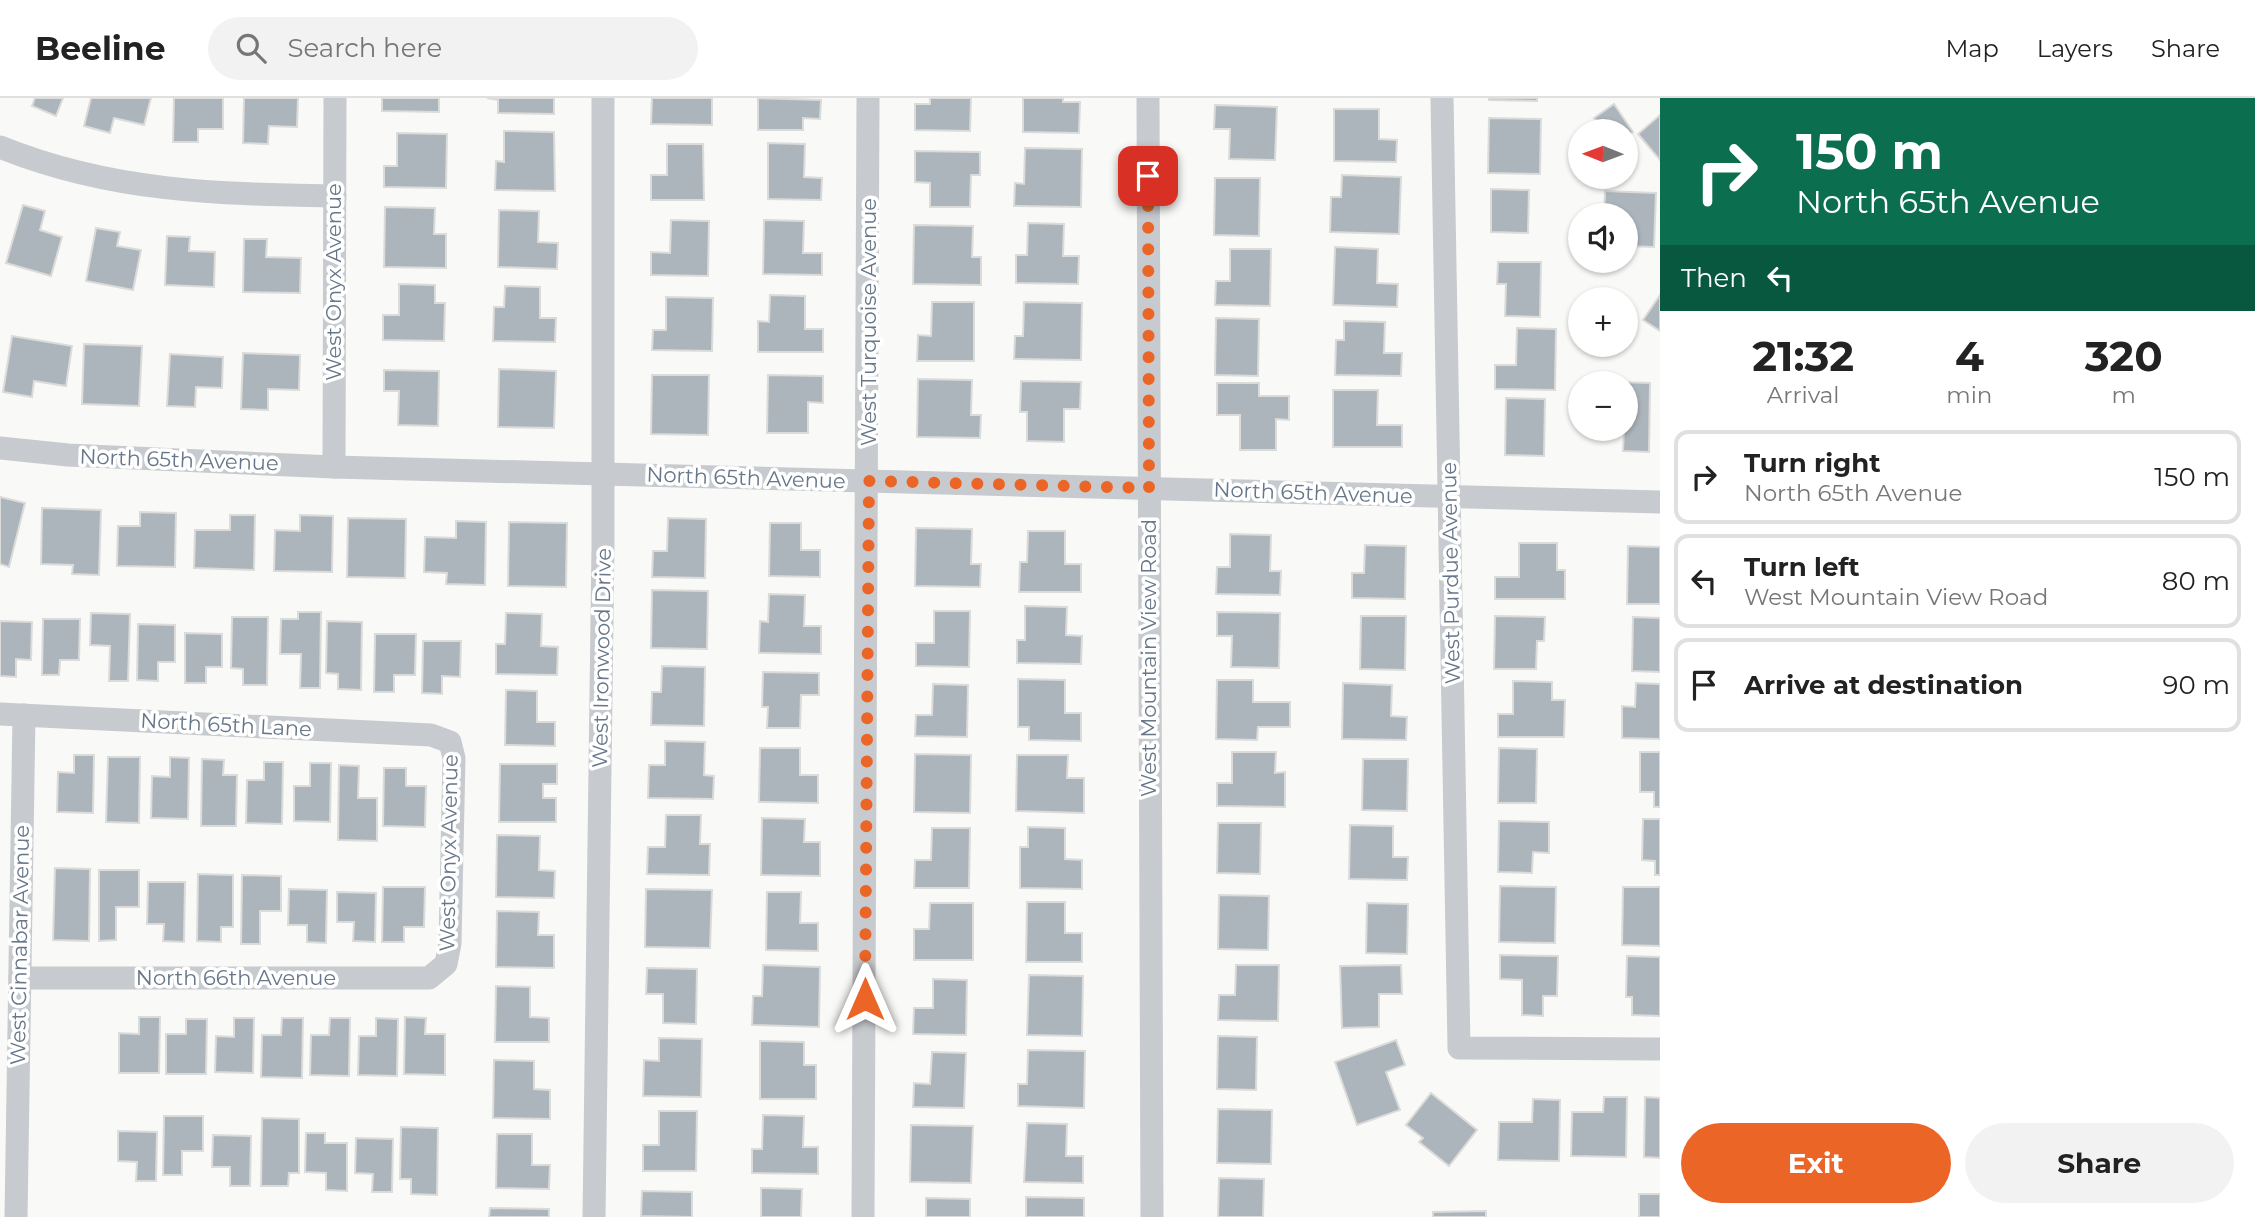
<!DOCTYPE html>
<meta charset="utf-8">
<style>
body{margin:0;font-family:Montserrat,sans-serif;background:#f2f2f2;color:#222;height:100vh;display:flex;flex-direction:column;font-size:26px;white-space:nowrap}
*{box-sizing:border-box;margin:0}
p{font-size:23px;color:#767676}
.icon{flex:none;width:38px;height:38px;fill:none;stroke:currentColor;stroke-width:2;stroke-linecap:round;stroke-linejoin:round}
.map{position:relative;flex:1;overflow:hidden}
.panel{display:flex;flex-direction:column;background:#fff;width:595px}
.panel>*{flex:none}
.banner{background:#0b6e4f;color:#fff;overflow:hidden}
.needle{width:46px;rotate:271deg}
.fabs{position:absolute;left:1568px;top:21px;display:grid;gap:14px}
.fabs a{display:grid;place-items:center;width:70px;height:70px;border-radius:50%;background:#fff;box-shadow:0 2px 5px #0004;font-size:35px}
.pin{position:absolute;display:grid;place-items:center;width:60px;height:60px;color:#fff;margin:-30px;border-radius:14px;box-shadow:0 4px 10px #0006}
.me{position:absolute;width:77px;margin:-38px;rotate:0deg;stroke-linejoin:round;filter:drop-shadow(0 0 5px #0008)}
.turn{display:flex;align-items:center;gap:24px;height:147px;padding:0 21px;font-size:32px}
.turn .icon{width:91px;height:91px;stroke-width:2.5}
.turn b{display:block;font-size:49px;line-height:60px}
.then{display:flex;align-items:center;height:66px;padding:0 21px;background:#0003;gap:14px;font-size:26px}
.eta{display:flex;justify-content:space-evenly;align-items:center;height:119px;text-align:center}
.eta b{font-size:42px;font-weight:700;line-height:49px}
.cta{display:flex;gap:14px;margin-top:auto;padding:14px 21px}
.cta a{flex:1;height:80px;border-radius:42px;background:#ea6526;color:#fff;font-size:28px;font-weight:700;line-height:80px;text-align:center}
.cta a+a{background:#f2f2f2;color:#222}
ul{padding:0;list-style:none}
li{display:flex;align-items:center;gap:21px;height:94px;margin:0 14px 10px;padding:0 7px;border:4px solid #e0e0e0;border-radius:14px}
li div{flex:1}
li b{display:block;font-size:26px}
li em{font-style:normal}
header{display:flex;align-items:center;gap:42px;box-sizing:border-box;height:98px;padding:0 35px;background:#fff;border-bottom:2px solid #e0e0e0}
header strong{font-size:33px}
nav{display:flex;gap:38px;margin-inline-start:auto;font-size:24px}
.search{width:490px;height:63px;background:#f2f2f2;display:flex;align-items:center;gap:18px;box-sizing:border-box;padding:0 24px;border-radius:38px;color:#767676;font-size:26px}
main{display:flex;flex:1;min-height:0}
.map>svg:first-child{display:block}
</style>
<header>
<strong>Beeline</strong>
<div class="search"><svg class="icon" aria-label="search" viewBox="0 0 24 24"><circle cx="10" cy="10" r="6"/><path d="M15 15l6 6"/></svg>Search here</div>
<nav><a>Map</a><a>Layers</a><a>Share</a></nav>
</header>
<main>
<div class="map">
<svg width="1660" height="1119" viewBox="0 0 1660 1119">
<rect width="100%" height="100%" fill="#f9f9f7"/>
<!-- building -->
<g fill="#adb5bc" stroke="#dbdbd9" stroke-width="2">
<polygon points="35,0 63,0 56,18 32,8"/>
<polygon points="91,0 151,0 144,27 114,20 110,35 84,28"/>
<polygon points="174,0 223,0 223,31 198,31 198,44 173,44"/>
<polygon points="244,0 298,0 297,29 269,28 268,46 243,45"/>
<polygon points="382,0 439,0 439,14 382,13"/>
<polygon points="487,0 554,0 554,16 498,15 498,2"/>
<polygon points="652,0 712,0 712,27 651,26"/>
<polygon points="758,0 821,2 820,21 803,20 803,32 758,32"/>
<polygon points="930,0 971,0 970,33 915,32 915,6 930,6"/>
<polygon points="1023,0 1063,0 1063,4 1080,4 1079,35 1023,34"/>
<polygon points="1489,0 1537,0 1537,3 1489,2"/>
<polygon points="1614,6 1633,34 1626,39 1626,33 1603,33 1594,20"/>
<polygon points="1215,7 1277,9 1275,62 1229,61 1230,31 1214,31"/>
<polygon points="1334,11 1379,11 1379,41 1397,42 1396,64 1334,63"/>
<polygon points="1660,17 1660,62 1638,36"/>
<polygon points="1489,20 1541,21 1540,76 1488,75"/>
<polygon points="504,33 554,34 555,93 495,92 496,63 504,64"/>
<polygon points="397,35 447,36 446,90 384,89 384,68 397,68"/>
<polygon points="768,45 805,46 804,79 822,80 821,102 768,101"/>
<polygon points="667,46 703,46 704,102 651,102 651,77 667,77"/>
<polygon points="1025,50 1082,51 1081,109 1014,108 1015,85 1024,86"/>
<polygon points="915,53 980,54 980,77 971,77 970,109 930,109 930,85 915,84"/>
<polygon points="1342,77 1401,79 1399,136 1330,134 1331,99 1341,99"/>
<polygon points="1215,80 1260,80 1259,138 1214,137"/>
<polygon points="1491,91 1529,92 1528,135 1491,134"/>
<polygon points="1605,93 1656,95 1654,149 1626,148 1626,117 1604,117"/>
<polygon points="23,107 45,113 40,132 62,139 51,178 6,165"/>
<polygon points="385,109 435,110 434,136 446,136 446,170 384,169"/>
<polygon points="499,112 539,113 538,144 558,145 557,171 498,169"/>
<polygon points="671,122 709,123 708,178 651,177 651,154 670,155"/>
<polygon points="764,122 804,123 803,155 822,155 822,177 763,176"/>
<polygon points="1028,125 1064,126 1063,158 1079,158 1078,186 1016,185 1016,157 1027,157"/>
<polygon points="914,127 973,128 972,159 981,159 981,187 913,186"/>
<polygon points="96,130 120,134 117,148 141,152 133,192 86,183"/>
<polygon points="167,138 190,139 189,153 215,154 214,189 165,187"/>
<polygon points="244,141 267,141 266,159 301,160 300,195 243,194"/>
<polygon points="1335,149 1378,151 1377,185 1398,186 1397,209 1333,207"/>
<polygon points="1230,151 1271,151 1270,208 1215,207 1216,183 1230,183"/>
<polygon points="1498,164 1541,164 1540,219 1505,218 1506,186 1497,186"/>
<polygon points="399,186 435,187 435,205 445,205 444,243 383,242 383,217 399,217"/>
<polygon points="505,188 540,189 540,220 556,220 555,244 493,243 494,209 504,209"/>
<polygon points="770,197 805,198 805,231 823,231 823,254 758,254 758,223 769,224"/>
<polygon points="1660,197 1660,233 1643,222"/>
<polygon points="666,199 713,200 712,253 652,252 653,232 666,232"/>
<polygon points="932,204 974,204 974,263 917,263 918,237 931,238"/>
<polygon points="1024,204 1082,205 1081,262 1014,261 1015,238 1023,238"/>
<polygon points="1216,220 1259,221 1258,278 1215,277"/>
<polygon points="1344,223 1385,224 1384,255 1402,255 1401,278 1335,277 1336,242 1344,242"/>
<polygon points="1517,230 1556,231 1555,292 1495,291 1495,267 1516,267"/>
<polygon points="12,238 72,248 66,288 34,283 32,299 3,294"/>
<polygon points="84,246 142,248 139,308 82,306"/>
<polygon points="243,255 300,257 299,292 268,291 268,312 241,311"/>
<polygon points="170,256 223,259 222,290 196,289 195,309 167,308"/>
<polygon points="499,271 556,273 554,330 498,329"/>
<polygon points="384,272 439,273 438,328 398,327 399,293 384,293"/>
<polygon points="652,277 709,277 708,337 651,336"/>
<polygon points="768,277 823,278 823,305 808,304 808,335 767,335"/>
<polygon points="918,281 972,282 971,317 981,317 980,340 917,339"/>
<polygon points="1021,283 1081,284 1080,311 1064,311 1064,344 1027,343 1027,314 1020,314"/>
<polygon points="1620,284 1650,285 1649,354 1623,353 1626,285"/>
<polygon points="1217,285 1259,285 1259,298 1289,298 1289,322 1276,321 1276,352 1240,352 1240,317 1217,317"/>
<polygon points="1333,292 1378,292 1377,327 1402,327 1402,349 1333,349"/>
<polygon points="1506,300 1545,301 1544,358 1505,357"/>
<polygon points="0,399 25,405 9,469 0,466"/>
<polygon points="42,410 101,412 99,477 72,476 73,467 41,466"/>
<polygon points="140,414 176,415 175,469 117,468 118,428 140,428"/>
<polygon points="230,417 255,417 254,472 194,470 195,432 230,432"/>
<polygon points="300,417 333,418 332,474 274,473 275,432 300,433"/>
<polygon points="348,420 406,421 405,480 347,479"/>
<polygon points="668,420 706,421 705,480 652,479 653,453 667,453"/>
<polygon points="456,423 486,424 485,487 446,486 447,475 424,474 425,439 456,440"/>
<polygon points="509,424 567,425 566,489 508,488"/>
<polygon points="770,425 801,425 801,452 820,452 820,479 769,478"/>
<polygon points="916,430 972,431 971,466 981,466 980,489 915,488"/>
<polygon points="1028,433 1065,433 1065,466 1081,466 1081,494 1019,494 1020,464 1027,464"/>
<polygon points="1230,436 1271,437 1270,473 1281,473 1280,497 1216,496 1217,469 1230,469"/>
<polygon points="1519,445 1557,445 1557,472 1565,472 1565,501 1495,501 1495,479 1519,479"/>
<polygon points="1365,447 1406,448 1405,501 1352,500 1352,475 1364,475"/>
<polygon points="1628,448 1660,449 1660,506 1627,506"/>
<polygon points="652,492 708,493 707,551 651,550"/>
<polygon points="769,496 805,497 804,528 821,528 821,556 759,555 760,523 768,524"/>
<polygon points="1025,508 1067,509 1066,537 1082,538 1081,566 1017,565 1017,542 1025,542"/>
<polygon points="934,513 970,513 969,569 916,568 916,545 934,545"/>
<polygon points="298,514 321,514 320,590 300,590 301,556 280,556 281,521 298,521"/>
<polygon points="1217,514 1280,515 1279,570 1231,569 1232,538 1217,538"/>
<polygon points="91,515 130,516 128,583 109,583 110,548 90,547"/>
<polygon points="506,515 542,516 541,548 558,549 557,577 496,576 496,546 505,546"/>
<polygon points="1361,518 1406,518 1405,572 1360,571"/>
<polygon points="1495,518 1545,519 1544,543 1537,543 1536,571 1494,571"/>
<polygon points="232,519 268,519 267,587 243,587 243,571 231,570"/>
<polygon points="1633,519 1660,520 1660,574 1632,573"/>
<polygon points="43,521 80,521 79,562 60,562 59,577 42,577"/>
<polygon points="0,523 32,524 31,562 16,561 16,579 0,578"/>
<polygon points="327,523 362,524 361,592 338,591 338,576 326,575"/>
<polygon points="138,526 175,527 175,564 158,564 158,583 137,582"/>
<polygon points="185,535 222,536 222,569 206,569 206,585 185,585"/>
<polygon points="375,536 416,536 415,577 394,577 394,594 374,594"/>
<polygon points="423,543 461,543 460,579 442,578 442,596 422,595"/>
<polygon points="662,568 705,569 704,628 651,627 652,594 661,594"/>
<polygon points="763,574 819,575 819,597 801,597 800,630 767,630 768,609 762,609"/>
<polygon points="1018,581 1065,582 1065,615 1081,615 1081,643 1029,642 1029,629 1018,629"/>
<polygon points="1217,582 1253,582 1253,604 1290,604 1290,629 1258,629 1257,642 1216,641"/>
<polygon points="1513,583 1552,584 1552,602 1565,602 1564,639 1498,639 1498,616 1513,616"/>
<polygon points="1343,585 1392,587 1391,618 1407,619 1406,642 1342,641"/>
<polygon points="1636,585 1660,586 1660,641 1622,640 1622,608 1635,609"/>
<polygon points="933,586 968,587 967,639 915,638 916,617 932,617"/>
<polygon points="506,592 537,593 537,624 555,624 555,648 505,647"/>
<polygon points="665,643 705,644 704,677 714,678 713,701 648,700 649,667 665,667"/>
<polygon points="760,650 800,650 800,677 818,677 818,705 759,704"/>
<polygon points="1499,650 1537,651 1536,705 1498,705"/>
<polygon points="1232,654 1276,654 1275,675 1285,674 1285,709 1217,708 1217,685 1232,685"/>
<polygon points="1640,654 1660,654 1660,709 1654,709 1654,694 1640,694"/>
<polygon points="915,656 971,657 970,715 914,714"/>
<polygon points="74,657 94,657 93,715 57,714 58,674 74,675"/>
<polygon points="1017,657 1068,657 1067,680 1084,680 1084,715 1016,713"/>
<polygon points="108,659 140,659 139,725 106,724"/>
<polygon points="170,659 189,660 188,721 151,720 152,678 170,679"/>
<polygon points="202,661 224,662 223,677 237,677 236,728 201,728"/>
<polygon points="1363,661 1408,661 1407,713 1362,712"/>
<polygon points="264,664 283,664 282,726 246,725 247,682 264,682"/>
<polygon points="310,665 331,665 330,724 294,723 294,688 310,688"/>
<polygon points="500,666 557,666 557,686 543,686 543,700 556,700 556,724 499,724"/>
<polygon points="339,667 359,668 358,700 377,700 377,743 338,742"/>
<polygon points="384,670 406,670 406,688 426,688 425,729 383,728"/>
<polygon points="666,717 701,717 700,746 710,746 709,777 647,776 648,749 665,749"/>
<polygon points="762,720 805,721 804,744 820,744 820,778 761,777"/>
<polygon points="1643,721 1660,721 1660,777 1655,777 1655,763 1642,762"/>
<polygon points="1499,723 1549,724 1549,755 1533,754 1532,775 1498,774"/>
<polygon points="1218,725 1261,725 1260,776 1217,775"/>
<polygon points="1350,727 1393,728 1393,759 1408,759 1407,782 1349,781"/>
<polygon points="1028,729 1065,730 1065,761 1082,762 1082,791 1020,790 1020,749 1028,749"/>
<polygon points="932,730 970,730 969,790 914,790 915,762 931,762"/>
<polygon points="497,737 540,738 539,772 555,773 554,800 496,799"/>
<polygon points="55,770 90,771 89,843 53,842"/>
<polygon points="99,772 139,772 139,809 116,809 116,842 99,843"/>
<polygon points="198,776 233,777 233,829 221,829 221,844 197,843"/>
<polygon points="242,777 281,778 281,813 260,813 260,846 241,846"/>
<polygon points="148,784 185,784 184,844 163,843 164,826 147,826"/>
<polygon points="1500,788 1556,789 1555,845 1499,844"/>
<polygon points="383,789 425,789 424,829 404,829 404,844 382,844"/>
<polygon points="1623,789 1660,789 1660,848 1622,847"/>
<polygon points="289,791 327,792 326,845 307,844 307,827 288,827"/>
<polygon points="646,791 712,792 710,850 645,849"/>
<polygon points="337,794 376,795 375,844 353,843 354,824 337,824"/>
<polygon points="767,794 801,794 800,825 818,825 818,853 766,852"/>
<polygon points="1219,797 1269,798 1268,852 1218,851"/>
<polygon points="1027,804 1065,804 1065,835 1082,835 1082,864 1026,864"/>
<polygon points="930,805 973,805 973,862 914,862 914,831 929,831"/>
<polygon points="1367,805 1408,806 1407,856 1366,855"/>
<polygon points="497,813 539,814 538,837 554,837 554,870 496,869"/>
<polygon points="1500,857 1558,858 1557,898 1543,898 1543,918 1522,917 1522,882 1500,881"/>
<polygon points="1627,858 1660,859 1660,918 1632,917 1632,899 1626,899"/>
<polygon points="763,867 820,869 819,929 752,927 753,898 762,898"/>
<polygon points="1236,867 1279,867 1278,923 1218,922 1219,897 1235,897"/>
<polygon points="1401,867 1402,896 1379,896 1379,929 1342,930 1340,868"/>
<polygon points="647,870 697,871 696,926 663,925 663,896 646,896"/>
<polygon points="1029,877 1083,878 1082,938 1027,937"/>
<polygon points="933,881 967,882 966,937 913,936 914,910 933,910"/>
<polygon points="496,888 530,889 530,919 549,920 549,944 495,944"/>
<polygon points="139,919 160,919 159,975 119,975 119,935 139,936"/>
<polygon points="405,919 426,920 425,936 445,936 445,977 404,976"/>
<polygon points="234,920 254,920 253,975 215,974 216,938 234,939"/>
<polygon points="282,920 303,920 302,980 261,979 262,937 281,937"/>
<polygon points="330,920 350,920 349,978 310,977 311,937 329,937"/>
<polygon points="376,920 398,921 397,978 358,977 359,938 376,938"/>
<polygon points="186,921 207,921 206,976 166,976 166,936 186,936"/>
<polygon points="1218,938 1257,939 1256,992 1217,991"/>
<polygon points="659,940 702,941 701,999 643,998 644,962 659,963"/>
<polygon points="1396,942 1405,967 1386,974 1400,1012 1357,1027 1335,964"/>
<polygon points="760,943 804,944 804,967 816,967 816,1001 760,1001"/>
<polygon points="1028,952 1085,953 1084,1010 1018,1008 1018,986 1027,986"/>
<polygon points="932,954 966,955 964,1010 913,1009 914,985 930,986"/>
<polygon points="494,962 534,963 534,991 550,992 550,1021 493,1020"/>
<polygon points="1431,995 1477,1032 1449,1068 1419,1044 1423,1040 1406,1027"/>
<polygon points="1604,999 1627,999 1626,1059 1571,1058 1572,1014 1603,1014"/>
<polygon points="1645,999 1660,1000 1660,1060 1644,1059"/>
<polygon points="1533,1001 1560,1002 1559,1063 1498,1062 1499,1024 1532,1024"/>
<polygon points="1218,1011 1272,1012 1271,1066 1217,1065"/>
<polygon points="659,1013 697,1013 696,1073 643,1073 643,1047 659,1047"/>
<polygon points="763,1017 804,1018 803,1049 818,1049 818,1076 752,1075 752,1051 762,1051"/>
<polygon points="164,1018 203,1018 203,1053 182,1053 182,1077 163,1077"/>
<polygon points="262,1020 299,1021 299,1075 289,1075 288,1088 261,1088"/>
<polygon points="1027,1025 1067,1026 1066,1058 1083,1058 1083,1085 1024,1084"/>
<polygon points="911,1027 973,1028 971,1085 910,1084"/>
<polygon points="401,1029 438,1030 437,1097 411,1096 411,1081 400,1081"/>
<polygon points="118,1033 157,1034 156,1083 136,1083 137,1064 118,1063"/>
<polygon points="306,1035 325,1035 325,1045 347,1045 347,1093 326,1092 326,1075 305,1074"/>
<polygon points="497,1036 532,1036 532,1067 550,1067 549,1091 496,1090"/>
<polygon points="213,1037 251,1038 250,1088 230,1088 230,1069 212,1069"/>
<polygon points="356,1040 393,1041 392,1094 372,1094 373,1076 355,1075"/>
<polygon points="1219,1080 1264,1081 1263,1119 1218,1119"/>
<polygon points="761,1090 802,1091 801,1119 761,1119"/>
<polygon points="642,1093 692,1094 692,1119 641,1118"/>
<rect x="1639" y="1096" width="21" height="23"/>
<polygon points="1026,1099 1084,1100 1084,1119 1026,1119"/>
<polygon points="926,1100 970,1101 970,1119 926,1119"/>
<polygon points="490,1110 549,1111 549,1119 489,1119"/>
<polygon points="1486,1113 1486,1119 1433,1119 1433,1114"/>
</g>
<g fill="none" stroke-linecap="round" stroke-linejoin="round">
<!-- minor -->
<g stroke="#c7cace" stroke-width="23">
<polyline points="1148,0 1152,1119"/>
<polyline points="1442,0 1459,950 1660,951"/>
<path d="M0 49C111 94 218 96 335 98"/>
<polyline points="0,350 68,357 334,369 1660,404"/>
<polyline points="334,369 335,0"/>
<polyline points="0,616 431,637 450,644 454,660 450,845 446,866 429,880 20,880"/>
<polyline points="16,1119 24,617"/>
<polyline points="594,1119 603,447 603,0"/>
<polyline points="863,1119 868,0"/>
</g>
</g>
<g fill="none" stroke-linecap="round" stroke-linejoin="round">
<!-- route -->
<polyline stroke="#ea6526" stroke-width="12" stroke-dasharray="0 21.6" points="865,901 869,383 1149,390 1148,78"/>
</g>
<g text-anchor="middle" stroke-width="7" stroke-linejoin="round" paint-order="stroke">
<!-- street labels -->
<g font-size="21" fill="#677789" stroke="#fff">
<text transform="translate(334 184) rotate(-90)" y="7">West Onyx Avenue</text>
<text transform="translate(869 224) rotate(-90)" y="7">West Turquoise Avenue</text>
<text transform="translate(179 362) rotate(2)" y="7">North 65th Avenue</text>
<text transform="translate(746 380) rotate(2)" y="7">North 65th Avenue</text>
<text transform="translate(1313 395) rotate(2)" y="7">North 65th Avenue</text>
<text transform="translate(1451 475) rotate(-91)" y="7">West Purdue Avenue</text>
<text transform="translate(602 560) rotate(-89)" y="7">West Ironwood Drive</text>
<text transform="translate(1149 560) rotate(-90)" y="7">West Mountain View Road</text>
<text transform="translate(226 627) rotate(3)" y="7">North 65th Lane</text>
<text transform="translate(449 755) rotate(-89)" y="7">West Onyx Avenue</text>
<text transform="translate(20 847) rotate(-89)" y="7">West Cinnabar Avenue</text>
<text x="236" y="887">North 66th Avenue</text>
</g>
</g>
</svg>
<div class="fabs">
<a><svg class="needle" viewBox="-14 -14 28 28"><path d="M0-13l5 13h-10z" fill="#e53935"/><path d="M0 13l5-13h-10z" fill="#767676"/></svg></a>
<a><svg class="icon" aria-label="sound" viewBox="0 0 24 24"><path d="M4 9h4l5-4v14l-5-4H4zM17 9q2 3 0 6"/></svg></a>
<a>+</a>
<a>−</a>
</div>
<div class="pin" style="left:1148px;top:78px;background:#d93025"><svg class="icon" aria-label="arrive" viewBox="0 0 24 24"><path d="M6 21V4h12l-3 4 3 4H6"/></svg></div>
<svg class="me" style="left:865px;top:901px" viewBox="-20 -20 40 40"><path d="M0-17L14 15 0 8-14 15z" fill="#ea6526" stroke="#fff" stroke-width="4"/></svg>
</div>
<section class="panel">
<div class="banner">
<div class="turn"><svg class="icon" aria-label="right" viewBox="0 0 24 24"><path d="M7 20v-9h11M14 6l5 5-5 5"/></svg><div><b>150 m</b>North 65th Avenue</div></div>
<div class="then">Then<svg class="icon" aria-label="left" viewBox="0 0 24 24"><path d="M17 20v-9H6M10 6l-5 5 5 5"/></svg></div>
</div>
<div class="eta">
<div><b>21:32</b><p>Arrival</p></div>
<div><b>4</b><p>min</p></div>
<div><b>320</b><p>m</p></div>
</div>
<ul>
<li><svg class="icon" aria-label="right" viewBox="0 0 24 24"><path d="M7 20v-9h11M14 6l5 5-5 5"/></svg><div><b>Turn right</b><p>North 65th Avenue</p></div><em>150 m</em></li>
<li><svg class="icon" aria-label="left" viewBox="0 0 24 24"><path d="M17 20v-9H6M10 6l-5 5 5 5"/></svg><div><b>Turn left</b><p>West Mountain View Road</p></div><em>80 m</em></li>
<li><svg class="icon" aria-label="arrive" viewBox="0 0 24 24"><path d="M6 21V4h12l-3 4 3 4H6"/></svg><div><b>Arrive at destination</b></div><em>90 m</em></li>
</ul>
<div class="cta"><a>Exit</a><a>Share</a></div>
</section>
</main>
